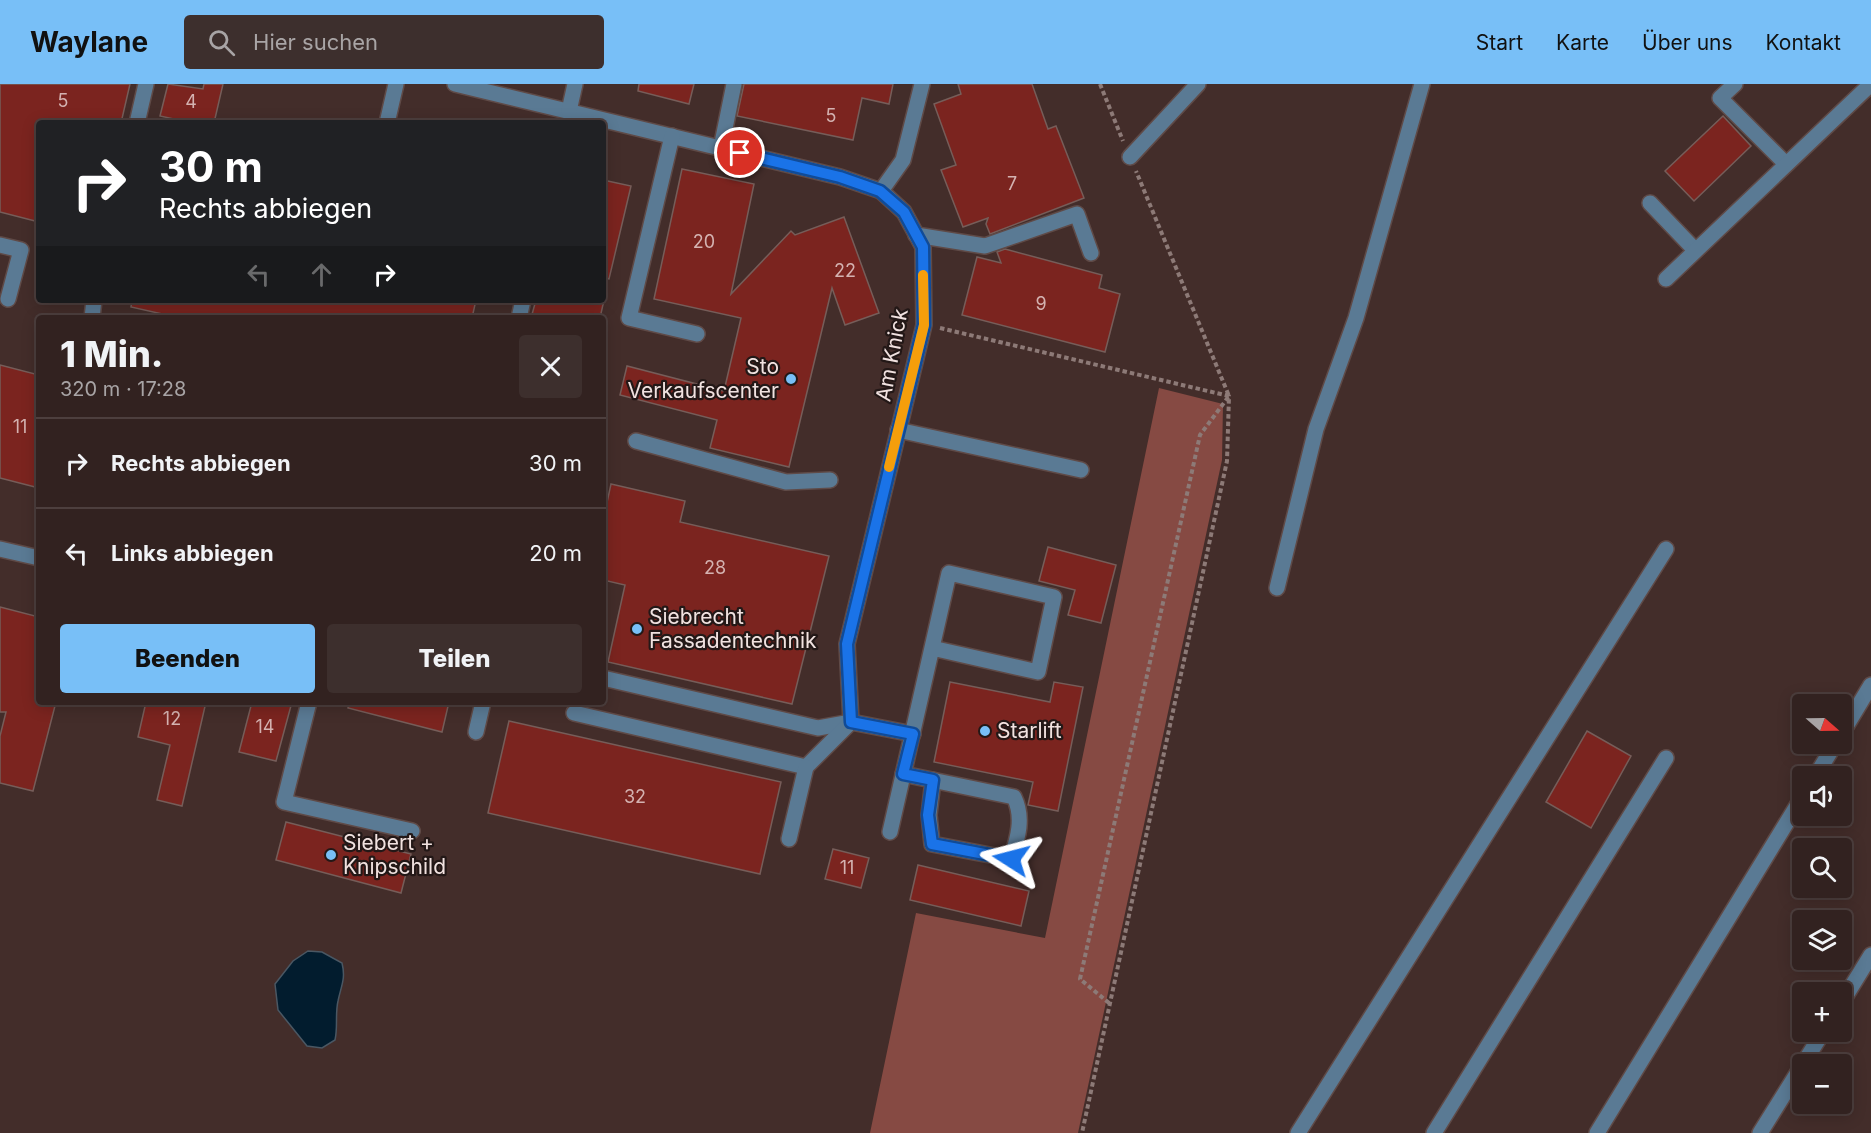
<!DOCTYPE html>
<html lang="de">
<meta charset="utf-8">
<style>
body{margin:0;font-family:Inter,sans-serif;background:#3d2f2d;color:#f1f3f6;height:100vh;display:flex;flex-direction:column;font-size:22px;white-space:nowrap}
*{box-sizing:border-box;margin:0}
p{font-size:20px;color:#a8a4a5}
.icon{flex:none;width:33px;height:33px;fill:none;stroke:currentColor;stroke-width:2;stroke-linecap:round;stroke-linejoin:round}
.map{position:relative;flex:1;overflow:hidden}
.details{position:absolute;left:36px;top:231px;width:570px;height:390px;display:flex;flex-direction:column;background:#322220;border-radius:6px;box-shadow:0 3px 15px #0003,0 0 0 2px #4d3f3e}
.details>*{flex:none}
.hud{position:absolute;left:36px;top:36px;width:570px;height:183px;border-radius:6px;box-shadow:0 3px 15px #0003,0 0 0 2px #4d3f3e;background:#202124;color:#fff;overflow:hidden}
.needle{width:39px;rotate:110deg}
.fabs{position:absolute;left:1792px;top:610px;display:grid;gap:12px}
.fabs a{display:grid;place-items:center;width:60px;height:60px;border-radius:6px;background:#322220;box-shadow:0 3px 15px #0003,0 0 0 2px #4d3f3e;font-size:30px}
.pin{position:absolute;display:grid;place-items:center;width:51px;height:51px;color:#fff;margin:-26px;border:3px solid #fff;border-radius:50%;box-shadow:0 2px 6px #0007}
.me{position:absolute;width:66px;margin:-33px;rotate:279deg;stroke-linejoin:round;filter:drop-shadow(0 0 4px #0008)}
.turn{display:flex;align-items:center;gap:21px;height:126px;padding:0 24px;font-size:27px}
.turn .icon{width:78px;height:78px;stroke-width:2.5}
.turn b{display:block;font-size:42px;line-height:51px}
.lanes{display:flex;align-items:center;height:57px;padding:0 24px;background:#0003;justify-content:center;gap:30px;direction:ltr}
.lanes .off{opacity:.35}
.round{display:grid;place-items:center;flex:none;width:63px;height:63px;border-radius:6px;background:#3d2f2d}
.summary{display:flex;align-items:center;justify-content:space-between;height:102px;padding:0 24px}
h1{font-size:36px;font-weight:800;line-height:45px}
.primary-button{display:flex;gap:12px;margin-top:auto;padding:12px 24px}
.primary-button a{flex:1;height:69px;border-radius:6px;background:#78bff7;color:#111;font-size:24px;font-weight:800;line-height:69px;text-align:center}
.primary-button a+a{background:#3d2f2d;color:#f1f3f6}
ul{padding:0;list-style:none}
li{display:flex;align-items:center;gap:18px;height:90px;padding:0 24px;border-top:2px solid #4d3f3e}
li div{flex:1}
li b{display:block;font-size:22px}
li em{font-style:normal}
header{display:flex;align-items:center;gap:36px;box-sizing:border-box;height:84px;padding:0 30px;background:#78bff7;color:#111}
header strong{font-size:28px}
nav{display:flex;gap:33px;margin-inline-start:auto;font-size:21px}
.search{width:420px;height:54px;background:#3d2f2d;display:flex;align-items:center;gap:15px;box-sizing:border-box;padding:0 21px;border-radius:6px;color:#a8a4a5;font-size:22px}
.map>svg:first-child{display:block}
</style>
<header>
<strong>Waylane</strong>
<div class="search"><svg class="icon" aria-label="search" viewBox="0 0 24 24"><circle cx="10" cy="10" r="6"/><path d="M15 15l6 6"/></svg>Hier suchen</div>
<nav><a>Start</a><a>Karte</a><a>Über uns</a><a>Kontakt</a></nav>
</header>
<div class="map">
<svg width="1871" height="1049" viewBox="0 0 1871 1049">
<rect width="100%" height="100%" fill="#432d2a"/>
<!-- green -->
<polygon fill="#864a43" points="1159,304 1223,320 1222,376 1078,1049 870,1049 916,829 1045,854"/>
<!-- water -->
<path fill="#021c2e" stroke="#4a5763" stroke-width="1.5" d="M308 867 322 868 342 879C346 895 341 902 338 917 335 930 338 943 335 956L322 964 307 962 278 926 275 900 293 877Z"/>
<!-- building -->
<g fill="#7b241f" stroke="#765d59" stroke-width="1.5">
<polygon points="0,0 130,0 121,39 39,39 39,138 0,128"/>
<polygon points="168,0 203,5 204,0 223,0 214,39 192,39 160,32"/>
<polygon points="639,0 694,0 689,20 638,7"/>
<polygon points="744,0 893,0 889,20 862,14 853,56 737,32"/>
<polygon points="958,0 1032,0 1048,45 1056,42 1084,114 990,150 986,140 988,134 963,143 941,86 956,81 934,20 961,10"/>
<polygon points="1723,32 1751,62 1694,117 1665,87"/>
<polygon points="682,85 754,100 731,210 791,147 795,151 844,133 879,229 845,241 832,204 789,383 710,364 717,336 620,311 627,282 724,307 741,234 654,215"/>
<polygon points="603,96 631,102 609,195 603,194"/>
<polygon points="1005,165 1102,191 1099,204 1120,210 1105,268 962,231 977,173 1001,179 997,168"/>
<polygon points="132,216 476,216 472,234 180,234 131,223"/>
<polygon points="536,216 604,216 600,234 531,234"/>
<polygon points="0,281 39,291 39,404 0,394"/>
<polygon points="611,400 685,417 680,438 829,472 792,620 608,578 625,501 603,496 603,437"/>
<polygon points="1048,463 1116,481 1101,539 1068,531 1075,506 1039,497"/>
<polygon points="0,523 39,533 39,618 56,618 33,707 0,699 0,652 6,628 0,628"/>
<polygon points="950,598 1050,618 1054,598 1083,603 1058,727 1028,721 1033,698 934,678"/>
<polygon points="146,618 206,618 182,722 157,716 170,661 138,653"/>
<polygon points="252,618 292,618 276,677 239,668"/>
<polygon points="349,618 449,618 442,648 348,624"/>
<polygon points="509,637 781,698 760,790 488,729"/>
<polygon points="1587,647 1631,672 1591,744 1546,718"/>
<polygon points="286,738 411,770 401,809 276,776"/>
<polygon points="833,765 869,774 861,804 825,795"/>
<polygon points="918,781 1029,807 1021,842 910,816"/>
</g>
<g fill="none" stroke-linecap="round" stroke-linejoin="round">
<defs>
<g id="minor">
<polyline points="455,0 840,93 881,107 904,128 923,163 924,241 847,560 851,638"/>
<polyline points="1735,0 1720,14 1786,80"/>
<polyline points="569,27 575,0"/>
<polyline points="137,39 146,0"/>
<polyline points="387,39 396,0"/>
<polyline points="672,52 629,234 697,250"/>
<polyline points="721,64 734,0"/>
<polyline points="1130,73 1198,0"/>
<polyline points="881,107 903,76 922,0"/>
<polyline points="1650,119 1695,166"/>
<polyline points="916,151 985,162 1077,130 1091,169"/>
<polyline points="0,161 21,166 8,215"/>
<polyline points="1666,195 1871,0"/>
<polyline points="92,234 94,216"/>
<polyline points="519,234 523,216"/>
<polyline points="898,346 1081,386"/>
<polyline points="636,357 786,398 830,396"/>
<polyline points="0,465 39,474"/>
<polyline points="1277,504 1316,345 1356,234 1422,0"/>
<polyline points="603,594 818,644 851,638 913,650"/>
<polyline points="309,618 284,718 412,747"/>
<polyline points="574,629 806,683 851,638"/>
<polyline points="476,648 483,618"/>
<polyline points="1842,649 1871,601"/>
<path d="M903 690 1014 713C1024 733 1018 754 1011 775L932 760 929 731 933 696"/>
<polyline points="1815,693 1835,660"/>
<polyline points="890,748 949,489 1054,513 1038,588 932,564"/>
<polyline points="789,755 806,683"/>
<polyline points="1842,918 1871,871"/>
<polyline points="1298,1049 1666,465"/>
<polyline points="1434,1049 1666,674"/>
<polyline points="1597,1049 1803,712"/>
<polyline points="1760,1049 1823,948"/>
</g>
</defs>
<!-- minor casing -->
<use href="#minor" stroke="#5f4a47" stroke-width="18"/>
<!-- path -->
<g stroke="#8d7a77" stroke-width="4" stroke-dasharray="4.5 3" stroke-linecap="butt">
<polyline points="1100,0 1123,57"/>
<polyline points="940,244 1229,312 1227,377 1082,1049"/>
<polyline points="1109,919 1080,895 1200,351 1229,312 1136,87"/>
</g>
<!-- minor -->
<use href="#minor" stroke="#5a7a94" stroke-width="15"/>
</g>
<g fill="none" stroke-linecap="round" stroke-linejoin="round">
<defs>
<polyline id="route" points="740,69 840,93 880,107 904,128 923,163 924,241 847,560 851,638 913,650 903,690 933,696 928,731 932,760 1011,775"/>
</defs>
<!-- route casing -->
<use href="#route" stroke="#114b97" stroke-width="15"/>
<!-- route -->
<use href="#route" stroke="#1a73e8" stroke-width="10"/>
<!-- slow -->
<polyline stroke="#f59e0b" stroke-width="10" points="889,383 924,241 923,191"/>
</g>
<!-- markers -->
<g fill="#78bff7" stroke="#231817" stroke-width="2">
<circle cx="791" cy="295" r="6"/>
<circle cx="637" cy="545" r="6"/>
<circle cx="985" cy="647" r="6"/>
<circle cx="331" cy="771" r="6"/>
</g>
<g text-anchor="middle" stroke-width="4.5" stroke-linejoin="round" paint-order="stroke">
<!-- number labels -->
<g font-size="18" fill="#d4b2b0">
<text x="63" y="23">5</text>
<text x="191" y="24">4</text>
<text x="831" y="38">5</text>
<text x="1012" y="106">7</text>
<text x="704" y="164">20</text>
<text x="845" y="193">22</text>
<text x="1041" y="226">9</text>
<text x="20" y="349">11</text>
<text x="715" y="490">28</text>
<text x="172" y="641">12</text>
<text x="265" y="649">14</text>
<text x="635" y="719">32</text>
<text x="847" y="790">11</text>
</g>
<!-- street labels -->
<g font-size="21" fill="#f1e2e0" stroke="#231817">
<text transform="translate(892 271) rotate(-79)" y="7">Am Knick</text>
</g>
<!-- poi labels -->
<g font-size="21" fill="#f1e2e0" stroke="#231817" text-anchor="start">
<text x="779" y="290" text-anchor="end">Sto<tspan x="779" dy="24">Verkaufscenter</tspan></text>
<text x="649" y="540">Siebrecht<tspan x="649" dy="24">Fassadentechnik</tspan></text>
<text x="997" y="654">Starlift</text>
<text x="343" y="766">Siebert +<tspan x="343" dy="24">Knipschild</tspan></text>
</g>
</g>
</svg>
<div class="fabs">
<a><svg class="needle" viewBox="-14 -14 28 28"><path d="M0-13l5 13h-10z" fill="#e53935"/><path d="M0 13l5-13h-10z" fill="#a8a4a5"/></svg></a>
<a><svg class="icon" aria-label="sound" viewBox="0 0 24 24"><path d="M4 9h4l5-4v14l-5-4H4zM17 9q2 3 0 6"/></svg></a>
<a><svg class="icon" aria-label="search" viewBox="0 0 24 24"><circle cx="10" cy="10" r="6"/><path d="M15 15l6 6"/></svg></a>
<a><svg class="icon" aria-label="layers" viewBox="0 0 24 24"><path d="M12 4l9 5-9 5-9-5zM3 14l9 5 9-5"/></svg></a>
<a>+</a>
<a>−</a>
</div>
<div class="pin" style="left:740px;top:69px;background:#d93025"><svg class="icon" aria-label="arrive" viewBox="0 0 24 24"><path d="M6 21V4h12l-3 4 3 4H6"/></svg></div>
<svg class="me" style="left:1011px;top:775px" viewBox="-20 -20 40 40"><path d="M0-17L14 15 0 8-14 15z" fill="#1a73e8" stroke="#fff" stroke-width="4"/></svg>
<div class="hud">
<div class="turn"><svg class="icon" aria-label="right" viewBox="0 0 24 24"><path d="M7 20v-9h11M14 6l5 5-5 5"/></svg><div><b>30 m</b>Rechts abbiegen</div></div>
<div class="lanes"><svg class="icon off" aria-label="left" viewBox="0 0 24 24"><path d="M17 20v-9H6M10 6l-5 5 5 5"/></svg><svg class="icon off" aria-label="ahead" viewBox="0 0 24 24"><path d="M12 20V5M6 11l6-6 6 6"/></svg><svg class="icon" aria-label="right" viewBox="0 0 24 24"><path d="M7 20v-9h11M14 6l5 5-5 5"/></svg></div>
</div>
<section class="details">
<div class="summary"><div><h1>1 Min.</h1><p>320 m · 17:28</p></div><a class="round"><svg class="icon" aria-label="close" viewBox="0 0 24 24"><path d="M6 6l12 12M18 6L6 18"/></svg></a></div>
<ul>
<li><svg class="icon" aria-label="right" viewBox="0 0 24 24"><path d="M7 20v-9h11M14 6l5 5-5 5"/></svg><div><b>Rechts abbiegen</b></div><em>30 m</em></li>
<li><svg class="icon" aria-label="left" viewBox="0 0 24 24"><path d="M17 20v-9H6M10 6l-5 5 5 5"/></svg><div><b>Links abbiegen</b></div><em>20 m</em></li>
</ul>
<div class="primary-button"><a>Beenden</a><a>Teilen</a></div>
</section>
</div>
